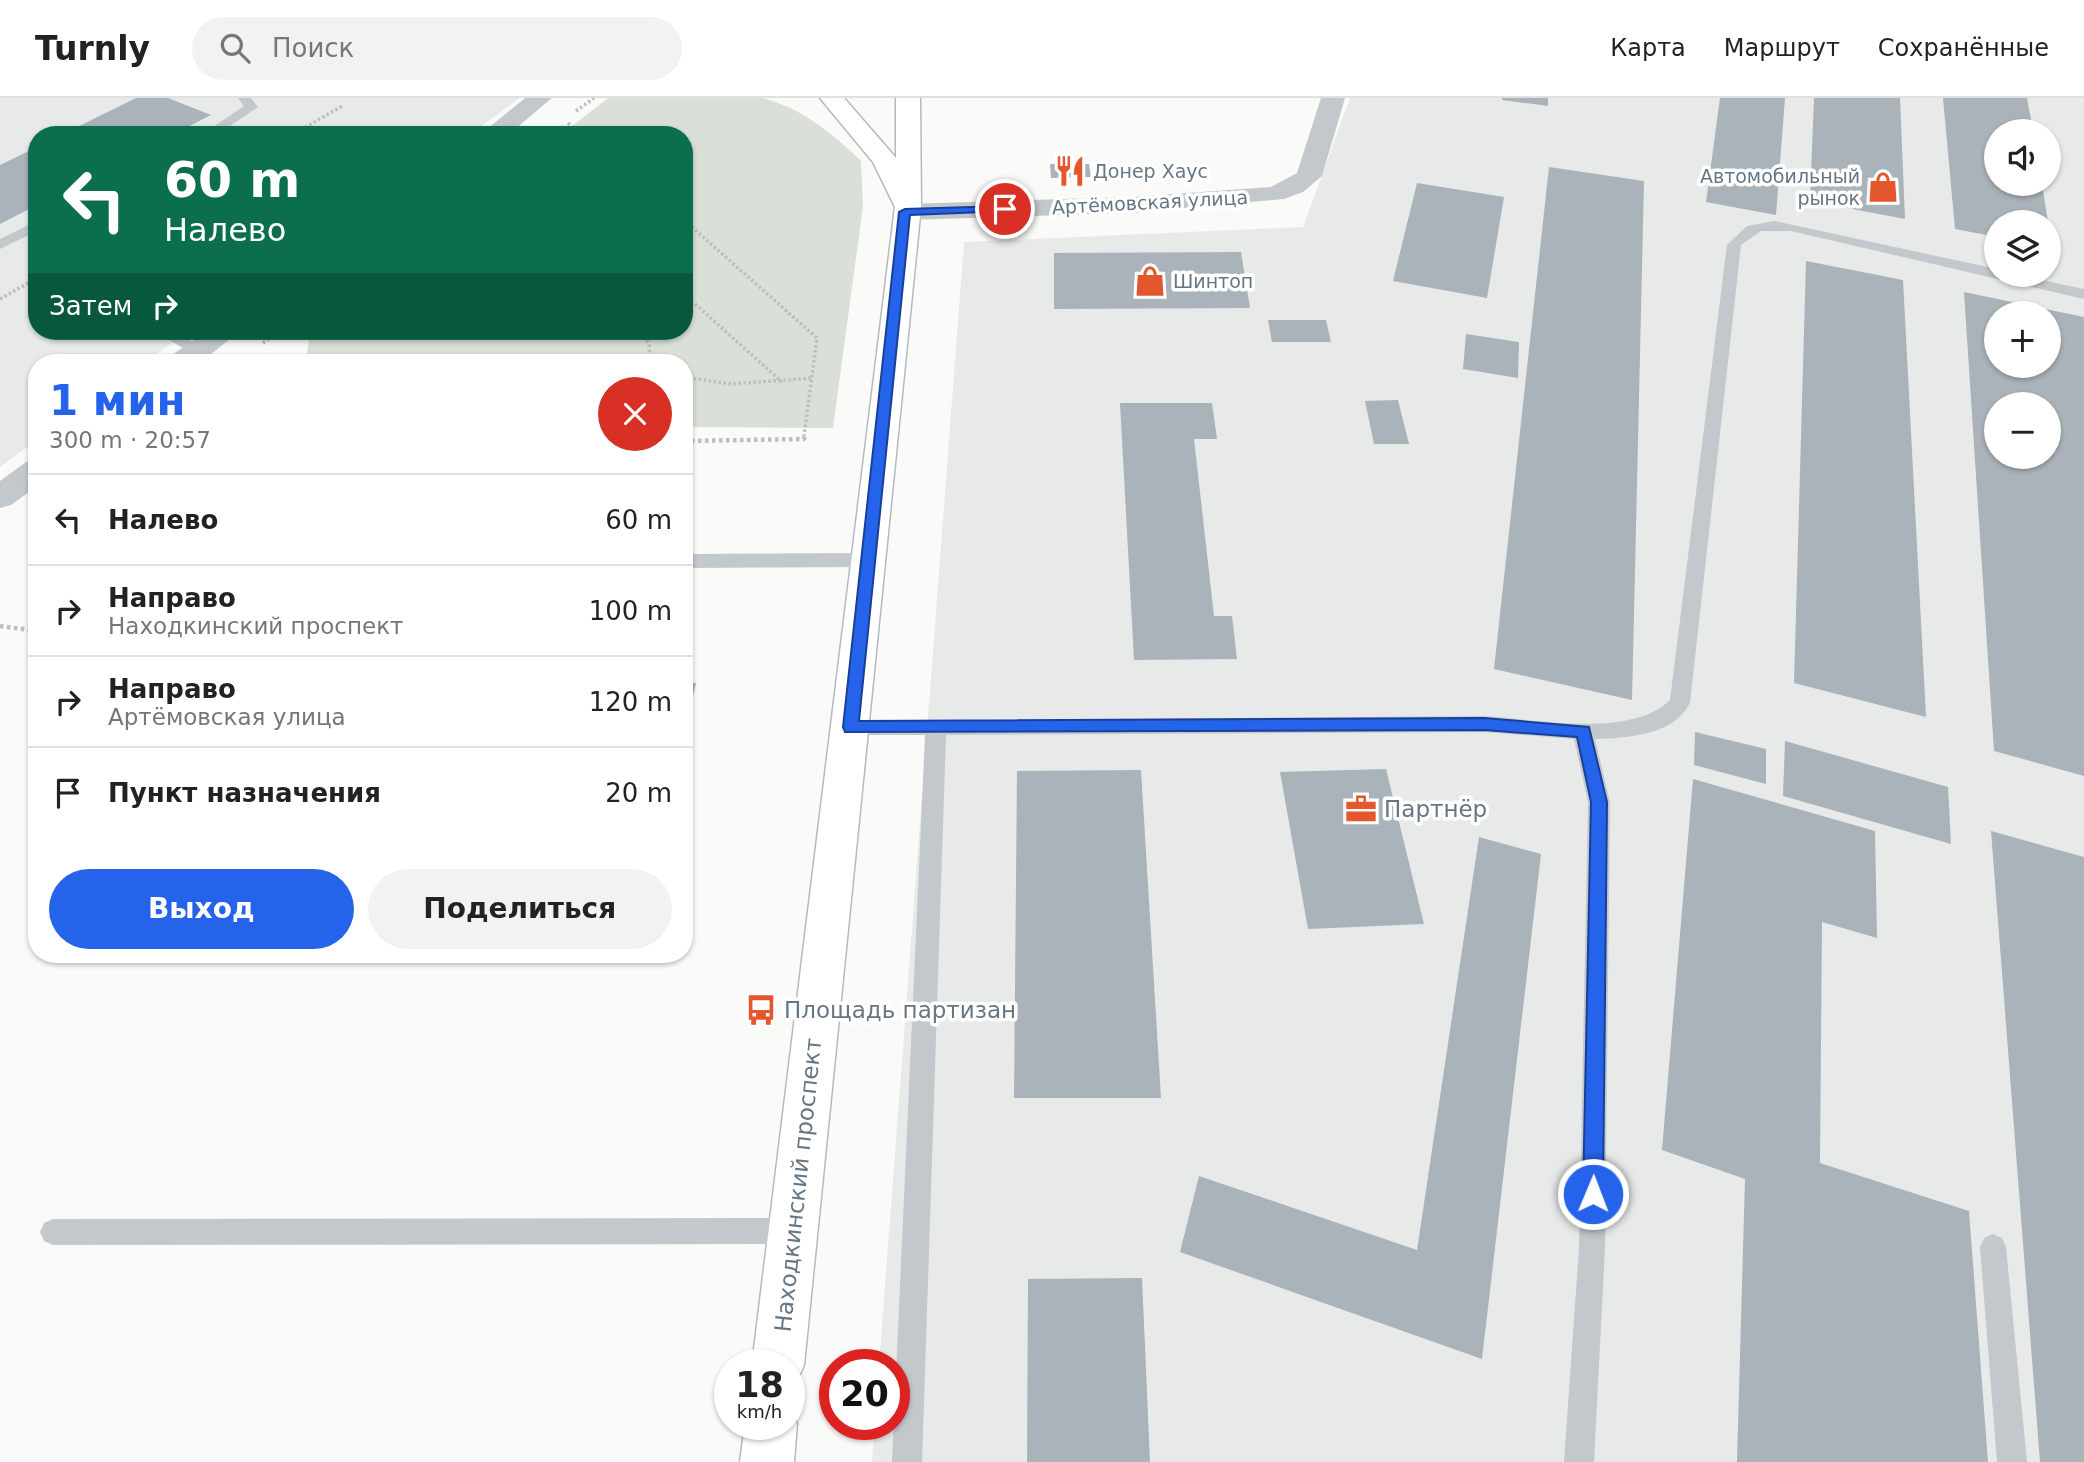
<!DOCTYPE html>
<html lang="ru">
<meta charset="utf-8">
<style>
body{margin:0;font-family:"DejaVu Sans",sans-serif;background:#f2f2f2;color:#222;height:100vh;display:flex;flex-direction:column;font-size:26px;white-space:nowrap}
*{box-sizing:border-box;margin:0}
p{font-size:23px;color:#767676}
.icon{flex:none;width:38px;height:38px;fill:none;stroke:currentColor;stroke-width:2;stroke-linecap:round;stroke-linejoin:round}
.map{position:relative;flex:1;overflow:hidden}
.drawer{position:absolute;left:28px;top:256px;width:665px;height:609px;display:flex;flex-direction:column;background:#fff;border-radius:28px;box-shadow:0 2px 5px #0004}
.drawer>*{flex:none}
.guide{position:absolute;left:28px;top:28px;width:665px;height:214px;border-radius:28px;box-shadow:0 2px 5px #0004;background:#0b6e4f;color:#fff;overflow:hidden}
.fabs{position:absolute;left:1984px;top:21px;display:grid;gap:14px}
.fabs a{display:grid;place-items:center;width:77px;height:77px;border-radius:50%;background:#fff;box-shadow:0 2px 5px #0004;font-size:35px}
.speed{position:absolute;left:714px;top:1251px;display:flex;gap:14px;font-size:35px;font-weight:700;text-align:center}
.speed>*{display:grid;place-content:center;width:91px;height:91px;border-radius:50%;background:#fff;box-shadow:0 2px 5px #0004;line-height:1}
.speed small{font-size:18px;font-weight:400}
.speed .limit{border:10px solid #d22;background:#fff;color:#111}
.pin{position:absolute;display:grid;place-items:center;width:60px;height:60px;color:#fff;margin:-30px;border:4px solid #fff;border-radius:50%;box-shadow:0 2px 7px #0007}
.me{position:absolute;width:77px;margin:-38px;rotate:1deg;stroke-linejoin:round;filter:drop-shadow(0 0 5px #0008)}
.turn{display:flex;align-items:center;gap:24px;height:147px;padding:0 21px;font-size:32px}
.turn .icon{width:91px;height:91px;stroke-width:2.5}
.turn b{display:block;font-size:49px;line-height:60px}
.then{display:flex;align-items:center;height:66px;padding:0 21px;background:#0003;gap:14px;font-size:26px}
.round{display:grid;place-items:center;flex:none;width:74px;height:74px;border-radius:37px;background:#f2f2f2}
.head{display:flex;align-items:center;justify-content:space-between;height:119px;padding:0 21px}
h1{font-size:42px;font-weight:700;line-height:52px;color:#2563eb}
.button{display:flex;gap:14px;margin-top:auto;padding:14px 21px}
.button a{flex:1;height:80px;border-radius:42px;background:#2563eb;color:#fff;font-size:28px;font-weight:700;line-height:80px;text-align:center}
.button a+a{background:#f2f2f2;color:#222}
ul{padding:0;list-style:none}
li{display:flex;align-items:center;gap:21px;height:91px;padding:0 21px;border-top:2px solid #e0e0e0}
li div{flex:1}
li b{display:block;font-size:26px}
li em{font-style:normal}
header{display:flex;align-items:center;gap:42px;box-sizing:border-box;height:98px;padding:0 35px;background:#fff;border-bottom:2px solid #e0e0e0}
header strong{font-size:33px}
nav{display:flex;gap:38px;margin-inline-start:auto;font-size:24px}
.search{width:490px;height:63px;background:#f2f2f2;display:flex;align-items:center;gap:18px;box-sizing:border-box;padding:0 24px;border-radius:38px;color:#767676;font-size:26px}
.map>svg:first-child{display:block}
</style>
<header>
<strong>Turnly</strong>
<div class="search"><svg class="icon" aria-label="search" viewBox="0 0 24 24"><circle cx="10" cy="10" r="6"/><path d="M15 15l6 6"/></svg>Поиск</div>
<nav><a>Карта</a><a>Маршрут</a><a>Сохранённые</a></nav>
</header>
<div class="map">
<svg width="2084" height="1364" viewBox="0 0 2084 1364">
<rect width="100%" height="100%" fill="#fafaf8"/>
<!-- built -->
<g fill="#e8e9e9" fill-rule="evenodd">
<polygon points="0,0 520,0 469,37 37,37 37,233 189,233 145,264 37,264 37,342 0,369"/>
<path d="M1350 0H2084V1364H872L875 1327 894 1326V1267H879L964 144 1303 129ZM1997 33H2049V86H1997ZM1997 124H2049V177H1997ZM1997 215H2049V268H1997ZM1997 306H2049V359H1997Z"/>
</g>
<!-- green -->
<path fill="#dadfd7" d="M608 0H763C803 11 832 35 861 63L863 108 833 330 684 329V264H306L310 233H684V37H561Z"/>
<!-- building -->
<g fill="#aab3b9" fill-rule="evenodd">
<polygon points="136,0 168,0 211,17 172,37 61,37"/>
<polygon points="1502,0 1548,0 1548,8 1502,2"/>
<polygon points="1720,0 1785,0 1776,117 1706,104"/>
<polygon points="1814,0 1900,0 1905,121 1810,103"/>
<polygon points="1943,0 2027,0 2033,33 1997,33 1997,86 2042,86 2048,124 1997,124 1997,139 1955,131"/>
<polygon points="37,49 37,107 0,126 0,67"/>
<polygon points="1050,66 1089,66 1091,79 1051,80"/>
<polygon points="1549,69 1644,83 1632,602 1494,571"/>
<polygon points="1417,85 1504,99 1487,200 1393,183"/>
<polygon points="1241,154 1250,210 1054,211 1054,155"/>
<polygon points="1806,163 1903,182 1926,619 1794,585"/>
<path d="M1964 194 2084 219V678L1994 653ZM1997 215H2049V268H1997ZM1997 306H2049V359H1997Z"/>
<polygon points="1268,222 1326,222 1331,244 1272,244"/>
<polygon points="1466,236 1519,244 1518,280 1463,271"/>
<polygon points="1398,302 1409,346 1374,346 1365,303"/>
<polygon points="1120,305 1212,305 1217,341 1194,341 1214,518 1232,518 1237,561 1134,562"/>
<polygon points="684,585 696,585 685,633 684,633"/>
<polygon points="1695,634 1766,651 1766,686 1694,667"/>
<polygon points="1785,643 1948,689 1951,746 1783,698"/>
<polygon points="1386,671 1424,826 1308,831 1280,674"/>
<polygon points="1141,672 1161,1000 1014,1000 1017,673"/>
<polygon points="1693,681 1875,733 1877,840 1822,824 1820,1065 1969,1113 1988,1364 1737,1364 1745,1081 1662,1052"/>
<polygon points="1991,733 2084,759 2084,1364 2040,1364"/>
<polygon points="1479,739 1541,756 1482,1261 1180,1154 1199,1078 1417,1152"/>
<polygon points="1142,1180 1150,1364 1027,1364 1028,1181"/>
</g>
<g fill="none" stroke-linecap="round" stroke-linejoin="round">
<defs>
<g id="primary">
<polygon points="820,0 844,0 896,60 896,0 920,0 921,108 804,1267 796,1285 789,1288 789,1267 752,1267 895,109 873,64"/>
<polygon points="790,1307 797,1326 794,1364 740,1364 745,1326 789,1326"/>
</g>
</defs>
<!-- primary casing -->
<use href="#primary" stroke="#b5babe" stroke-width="3"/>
<!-- path-far1 -->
<g stroke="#bbbfc2" stroke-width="3.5" stroke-dasharray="2.5 2.5" stroke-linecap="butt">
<polyline points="576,13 594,0"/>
<polyline points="568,25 582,37"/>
<polyline points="292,37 342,8"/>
<polyline points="684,122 817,240 804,338"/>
<polyline points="684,196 782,284"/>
<polyline points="0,201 37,180"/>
<polyline points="567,233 584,233"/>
<polyline points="643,233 649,247 650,264"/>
<polyline points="263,245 280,233"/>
<polyline points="684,279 731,286 812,280"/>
</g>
<!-- path -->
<g stroke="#bbbfc2" stroke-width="4.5" stroke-dasharray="3.5 3.5" stroke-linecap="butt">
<polyline points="684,343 804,341 805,336"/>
<polyline points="0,528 37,533"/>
</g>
<!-- lane -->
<g fill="#c3c8cc" fill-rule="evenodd">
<polygon points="238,0 251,0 258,9 217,37 201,37 244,8"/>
<polygon points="37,123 37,133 0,151 0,141"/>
<path d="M1774 123 1997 171V177H2018L2084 191V201L1791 133H1761L1741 147 1690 605C1673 638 1627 640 1595 641L1610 704 1605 1150 1594 1364H1564L1579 1150 1588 704 1574 641 1484 634 946 637 922 1364H892L925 637H850L843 635 840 629 843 623 1484 618C1536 621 1631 641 1670 602L1727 147 1747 128Z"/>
<polygon points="153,233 173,233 208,252 206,256 194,256"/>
<polygon points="869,455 878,462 869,469 684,470 684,456"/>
<polygon points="792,1120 801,1124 805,1133 801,1142 792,1146 53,1147 44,1143 40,1134 44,1125 53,1121"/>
<polygon points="1993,1136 2002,1140 2006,1149 2027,1364 1997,1364 1980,1149 1984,1140"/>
</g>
<!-- street -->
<g fill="#c3c8cc" fill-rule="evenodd">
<polygon points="525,0 552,0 508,37 480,37"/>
<polygon points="1321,0 1345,0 1322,78 1303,94 1284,101 1131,115 905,122 896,120 892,114 896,108 905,106 1131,99 1271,89 1297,75"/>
<polygon points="207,233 240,233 201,264 168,264 172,257"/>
<polygon points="37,361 37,388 11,407 0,410 0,383 26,364"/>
</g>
<!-- primary -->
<use href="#primary" fill="#fff" fill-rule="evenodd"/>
</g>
<!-- route -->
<polygon fill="#2563eb" stroke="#184099" stroke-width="2" points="1005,108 1009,109 1009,113 910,117 859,623 1484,620 1589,629 1607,704 1603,1096 1600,1103 1593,1106 1586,1103 1583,1096 1591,704 1577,639 1484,632 845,634 843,629 899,114 905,111"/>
<!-- icons -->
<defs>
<symbol id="restaurant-bare" viewBox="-9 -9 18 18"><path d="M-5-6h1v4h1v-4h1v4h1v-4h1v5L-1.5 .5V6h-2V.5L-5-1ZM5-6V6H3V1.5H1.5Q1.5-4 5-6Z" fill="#e4572e" stroke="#fff" stroke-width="2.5" paint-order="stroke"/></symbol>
<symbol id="shop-bare" viewBox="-9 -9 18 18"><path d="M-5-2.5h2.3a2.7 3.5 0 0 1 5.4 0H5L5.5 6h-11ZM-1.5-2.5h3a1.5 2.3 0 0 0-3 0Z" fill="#e4572e" stroke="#fff" stroke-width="2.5" paint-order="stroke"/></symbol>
<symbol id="office-bare" viewBox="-9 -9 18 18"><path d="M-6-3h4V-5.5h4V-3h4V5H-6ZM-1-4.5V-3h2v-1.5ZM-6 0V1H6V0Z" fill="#e4572e" stroke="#fff" stroke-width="2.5" paint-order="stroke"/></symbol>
<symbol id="bus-bare" viewBox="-9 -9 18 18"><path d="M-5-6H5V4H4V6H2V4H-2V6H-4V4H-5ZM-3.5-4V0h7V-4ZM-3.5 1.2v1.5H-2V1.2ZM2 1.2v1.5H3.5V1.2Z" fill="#e4572e" stroke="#fff" stroke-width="2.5" paint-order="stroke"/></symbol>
</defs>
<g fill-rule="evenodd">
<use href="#restaurant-bare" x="1048" y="51" width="44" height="44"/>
<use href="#shop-bare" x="1861" y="67" width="44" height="44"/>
<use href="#shop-bare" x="1128" y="161" width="44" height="44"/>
<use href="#office-bare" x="1339" y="689" width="44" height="44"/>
<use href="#bus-bare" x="739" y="890" width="44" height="44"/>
</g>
<g text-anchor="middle" stroke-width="7" stroke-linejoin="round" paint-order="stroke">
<!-- far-poi labels -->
<g font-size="19" fill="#657683" stroke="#fff" text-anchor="start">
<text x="1093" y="80">Донер Хаус</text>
<text x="1860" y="85" text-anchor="end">Автомобильный<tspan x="1860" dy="22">рынок</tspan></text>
<text x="1173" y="190">Шинтоп</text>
</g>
<!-- far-street labels -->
<g font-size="19" fill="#657683" stroke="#fff">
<text transform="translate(1150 104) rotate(-3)" y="7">Артёмовская улица</text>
</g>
<!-- poi labels -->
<g font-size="23" fill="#657683" stroke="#fff" text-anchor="start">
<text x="1384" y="719">Партнёр</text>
<text x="784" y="920">Площадь партизан</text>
</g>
<!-- street labels -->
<g font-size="23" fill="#657683" stroke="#fff">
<text transform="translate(798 1087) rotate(-84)" y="8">Находкинский проспект</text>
</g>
</g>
</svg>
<div class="fabs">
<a><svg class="icon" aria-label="sound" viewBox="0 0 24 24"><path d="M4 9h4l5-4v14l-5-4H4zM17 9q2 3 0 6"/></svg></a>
<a><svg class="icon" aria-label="layers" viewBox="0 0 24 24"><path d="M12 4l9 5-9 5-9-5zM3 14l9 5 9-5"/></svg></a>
<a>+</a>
<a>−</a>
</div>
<div class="speed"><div>18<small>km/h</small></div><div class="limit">20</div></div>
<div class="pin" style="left:1005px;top:111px;background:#d93025"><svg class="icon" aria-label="arrive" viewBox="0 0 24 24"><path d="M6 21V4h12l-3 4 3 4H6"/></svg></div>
<svg class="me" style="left:1593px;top:1096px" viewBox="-20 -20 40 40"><circle r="17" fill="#2563eb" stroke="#fff" stroke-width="3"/><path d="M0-11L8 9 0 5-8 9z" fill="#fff"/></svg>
<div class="guide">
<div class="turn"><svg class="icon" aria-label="left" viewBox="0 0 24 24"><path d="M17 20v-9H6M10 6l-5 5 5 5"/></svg><div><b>60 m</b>Налево</div></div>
<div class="then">Затем<svg class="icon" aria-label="right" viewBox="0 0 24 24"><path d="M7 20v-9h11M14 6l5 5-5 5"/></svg></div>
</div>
<section class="drawer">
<div class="head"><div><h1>1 мин</h1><p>300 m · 20:57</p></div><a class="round" style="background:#d93025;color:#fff"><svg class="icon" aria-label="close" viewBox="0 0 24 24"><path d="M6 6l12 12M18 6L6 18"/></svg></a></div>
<ul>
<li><svg class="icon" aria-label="left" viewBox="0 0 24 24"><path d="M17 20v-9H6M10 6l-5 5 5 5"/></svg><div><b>Налево</b></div><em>60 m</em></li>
<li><svg class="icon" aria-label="right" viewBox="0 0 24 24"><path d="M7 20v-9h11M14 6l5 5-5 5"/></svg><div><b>Направо</b><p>Находкинский проспект</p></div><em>100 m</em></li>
<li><svg class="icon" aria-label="right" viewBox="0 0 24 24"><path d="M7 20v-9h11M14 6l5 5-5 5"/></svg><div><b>Направо</b><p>Артёмовская улица</p></div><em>120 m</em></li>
<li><svg class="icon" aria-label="arrive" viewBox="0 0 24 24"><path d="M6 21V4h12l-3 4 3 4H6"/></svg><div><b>Пункт назначения</b></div><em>20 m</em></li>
</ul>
<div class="button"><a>Выход</a><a>Поделиться</a></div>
</section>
</div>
